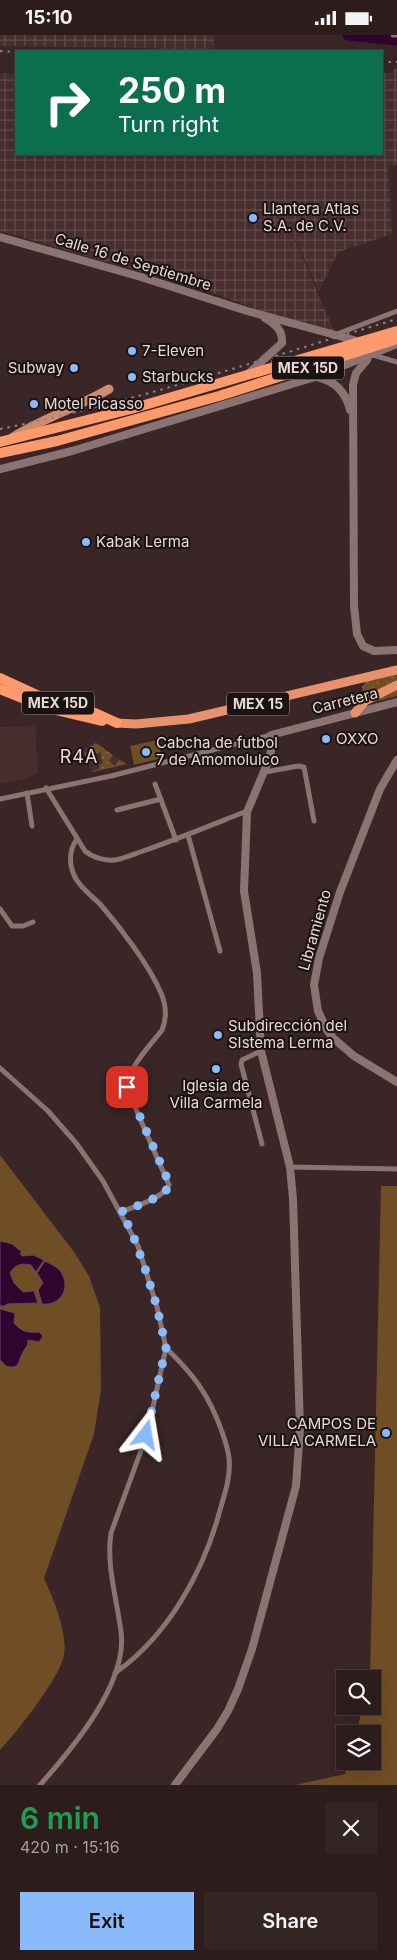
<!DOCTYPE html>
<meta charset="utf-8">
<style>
body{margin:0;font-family:Inter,sans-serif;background:#342525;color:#f1f3f6;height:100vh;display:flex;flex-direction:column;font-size:19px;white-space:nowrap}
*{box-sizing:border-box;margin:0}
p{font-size:16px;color:#a6a1a3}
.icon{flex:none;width:28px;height:28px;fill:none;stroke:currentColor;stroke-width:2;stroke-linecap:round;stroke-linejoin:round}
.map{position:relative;height:1750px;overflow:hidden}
.side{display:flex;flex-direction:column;background:#2c1c1c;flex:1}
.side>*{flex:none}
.banner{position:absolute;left:15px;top:15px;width:368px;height:105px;border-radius:0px;box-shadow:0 5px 20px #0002,0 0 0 1px #483a3b;background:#0b6e4f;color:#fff;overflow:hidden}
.controls{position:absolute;left:336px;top:1635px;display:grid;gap:10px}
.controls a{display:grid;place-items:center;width:45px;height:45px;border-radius:0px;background:#2c1c1c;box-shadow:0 5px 20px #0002,0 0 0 1px #483a3b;font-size:25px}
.pin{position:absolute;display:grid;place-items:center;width:42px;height:42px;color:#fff;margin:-21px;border-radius:10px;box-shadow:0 2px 8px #0006}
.me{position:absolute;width:55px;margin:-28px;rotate:14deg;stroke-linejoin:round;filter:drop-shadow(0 0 4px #0008)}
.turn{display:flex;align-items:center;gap:18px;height:105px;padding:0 20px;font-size:22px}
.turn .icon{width:65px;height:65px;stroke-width:2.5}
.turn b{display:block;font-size:35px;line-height:42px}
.round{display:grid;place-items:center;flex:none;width:52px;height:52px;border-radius:0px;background:#342525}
.overview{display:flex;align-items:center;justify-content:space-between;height:85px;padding:0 20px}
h1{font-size:30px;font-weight:600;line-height:38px;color:#1e9e55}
.cta{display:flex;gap:10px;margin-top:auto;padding:10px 20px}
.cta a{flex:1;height:58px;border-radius:0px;background:#88bafc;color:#111;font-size:20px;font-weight:600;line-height:58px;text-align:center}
.cta a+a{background:#342525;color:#f1f3f6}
.status{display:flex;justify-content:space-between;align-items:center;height:35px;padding:0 25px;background:#2c1c1c;direction:ltr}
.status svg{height:14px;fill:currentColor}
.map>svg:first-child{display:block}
</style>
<div class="status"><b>15:10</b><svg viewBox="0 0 49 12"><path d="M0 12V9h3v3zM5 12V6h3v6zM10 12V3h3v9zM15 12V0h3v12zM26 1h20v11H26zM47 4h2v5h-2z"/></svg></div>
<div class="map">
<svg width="397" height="1750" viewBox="0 0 397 1750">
<defs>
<pattern id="industrial-grid" width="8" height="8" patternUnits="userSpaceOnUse" patternTransform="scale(1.25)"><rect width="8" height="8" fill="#482e2e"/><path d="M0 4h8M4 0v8" fill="none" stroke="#624c4c"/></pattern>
<pattern id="park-dots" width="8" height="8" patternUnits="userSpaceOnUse" patternTransform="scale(1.25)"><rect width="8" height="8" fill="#704e25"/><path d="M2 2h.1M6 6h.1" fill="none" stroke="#846744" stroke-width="1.8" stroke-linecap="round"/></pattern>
</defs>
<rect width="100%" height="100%" fill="#3a2626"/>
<!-- built -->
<g fill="#482e2e">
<polygon points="35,691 38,738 21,745 0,748 0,692"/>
<polygon points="96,708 127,729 92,737 83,715"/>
</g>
<!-- industrial -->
<g fill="url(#industrial-grid)">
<polygon points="0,0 214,0 214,16 143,13 0,11"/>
<polygon points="395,33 397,33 397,130 388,131 392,199 338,217 319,256 284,180 336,300 280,283 210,257 0,196 0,38 16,39 16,119 381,119 381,38 393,38"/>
</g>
<!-- grass -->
<g fill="#704e25">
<polygon points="158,705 162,723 134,730 130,711"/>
<path d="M0 1120 74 1217 89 1241 100 1273 101 1354 94 1399 44 1543C53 1563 70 1602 63 1624 56 1647 17 1697 0 1715Z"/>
<polygon points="381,1151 397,1151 397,1750 296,1750 345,1739 348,1726 372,1726 372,1699 356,1699 363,1671 372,1671 372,1644 370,1644"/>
</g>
<!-- park -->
<g fill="url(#park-dots)">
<polygon points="397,637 397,661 374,667 364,661 362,652 366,646"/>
<polygon points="96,708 113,720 109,726 115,731 119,725 127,729 92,737 92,736 100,734 99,730 103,728 100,717 86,722 84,718 90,716 89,712"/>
</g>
<!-- water -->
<g fill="#31032f" stroke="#684362">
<path d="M0 1206 12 1209 22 1217 20 1218 22 1221 33 1220 44 1225 36 1237 31 1230C22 1228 15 1229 10 1238L14 1248 23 1257 34 1256 38 1268 7 1269 5 1271H0Z"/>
<path d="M45 1226C50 1229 58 1232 61 1237 71 1253 61 1271 42 1269L38 1255 43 1248 37 1238Z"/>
<path d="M0 1274 15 1278 14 1288C22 1297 28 1298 39 1297L43 1301 39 1307 28 1305C28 1312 26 1311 23 1317 18 1326 20 1335 6 1331L0 1325Z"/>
</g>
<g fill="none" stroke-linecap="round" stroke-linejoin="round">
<!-- river -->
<polyline stroke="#31032f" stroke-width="11" points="348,0 397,5"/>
<!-- minor -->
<g stroke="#8b7373" stroke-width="5">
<polyline points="393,0 397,0"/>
<polyline points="337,299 397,276"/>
<polyline points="373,320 397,327"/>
<polyline points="265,737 298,731 304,732 314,786"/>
<polyline points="155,749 176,805"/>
<path d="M46 753 85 816C92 822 104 826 114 825 123 824 134 819 143 816 177 804 209 791 242 778L247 777"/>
<polyline points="27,758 32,791"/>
<polyline points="0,764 111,741 271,700"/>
<polyline points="117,775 161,764"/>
<polyline points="188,800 220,916"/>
<path d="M77 804C68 816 69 831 76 844 82 854 92 861 100 869 120 892 149 930 161 958 166 970 167 983 162 995 150 1011 124 1036 128 1056L169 1150C164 1163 133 1172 121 1177"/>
<polyline points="0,874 12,891 23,891 33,887"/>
<polyline points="261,1016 242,1025 241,1029 262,1109"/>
<path d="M0 1033 48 1076 76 1108 103 1146 138 1211 157 1272 166 1313 147 1399 111 1498C106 1531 117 1564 121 1597 128 1648 72 1714 40 1750"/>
<polyline points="290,1132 397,1134"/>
<path d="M115 1638C168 1601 204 1536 220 1475 225 1458 231 1441 229 1423 228 1413 224 1403 221 1394 208 1358 192 1338 166 1313"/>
</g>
<!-- secondary -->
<g stroke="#8b7373" stroke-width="8">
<polyline points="0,202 141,242 247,276 361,307"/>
<polyline points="367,325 356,338 353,350 354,571 357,599 363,611 374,616 397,615"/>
<path d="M249 338 282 308C283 295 275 289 265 283"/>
<path d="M317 342C335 346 346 357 350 375"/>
<polyline points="0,434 72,416 315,342 397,309"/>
<polyline points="397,725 380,754 340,857 319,923 314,950 318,976 327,995 333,1003 354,1021 397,1047"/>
<polyline points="175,1750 217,1694 228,1676 238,1654 252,1614 296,1451 300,1394 293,1164 290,1132 261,1016 257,938 244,856 247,777 268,727 271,716 271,700 397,667"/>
</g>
<!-- primary -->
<path stroke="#d08a6e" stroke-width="9" d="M13 402C44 383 78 372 109 354"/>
<!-- trunk -->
<g stroke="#e7926c" stroke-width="9">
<polyline points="355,678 365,666 397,650"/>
<polyline points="117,688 136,689 189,684 397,635"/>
</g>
<!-- motorway -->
<g stroke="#fe9a6b" stroke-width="10">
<polyline points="0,407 131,374 397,296"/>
<polyline points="0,418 57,406 219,361 397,304"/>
<polyline points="0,643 39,661 95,678 117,688"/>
<polyline points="0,654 47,673 102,686"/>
</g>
<!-- rail -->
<g stroke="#928181" stroke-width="2" stroke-dasharray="2.5 5" stroke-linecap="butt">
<polyline points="0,16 16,17"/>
<polyline points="381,27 397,27"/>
<path d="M0 394C135 367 266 323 397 284"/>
</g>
</g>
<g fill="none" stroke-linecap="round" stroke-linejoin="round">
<!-- route -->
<path stroke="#88bafc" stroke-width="9" stroke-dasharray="0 16.2" d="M127 1052 170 1150C164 1163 133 1172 121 1177L131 1195 144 1230 157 1272 166 1313 146 1400"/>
</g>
<!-- markers -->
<g fill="#88bafc" stroke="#1b1212" stroke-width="2">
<circle cx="253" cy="183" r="5"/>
<circle cx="132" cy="316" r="5"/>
<circle cx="74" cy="333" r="5"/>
<circle cx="132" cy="342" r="5"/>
<circle cx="34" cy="369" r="5"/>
<circle cx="86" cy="507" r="5"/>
<circle cx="326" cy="704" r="5"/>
<circle cx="146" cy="717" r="5"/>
<circle cx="218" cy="1000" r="5"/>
<circle cx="216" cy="1034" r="5"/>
<circle cx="386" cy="1398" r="5"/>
</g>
<g text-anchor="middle" stroke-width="4" stroke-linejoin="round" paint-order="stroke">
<!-- shield labels -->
<g fill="#1b1212" stroke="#aa9d9d" stroke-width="1">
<rect x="272" y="321.5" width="72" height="23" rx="4"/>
<rect x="22" y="656.5" width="72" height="23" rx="4"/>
<rect x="227" y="657.5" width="62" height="23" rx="4"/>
</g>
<g font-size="14" font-weight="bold" fill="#e7d9d9">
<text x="308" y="338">MEX 15D</text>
<text x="58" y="673">MEX 15D</text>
<text x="258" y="674">MEX 15</text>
</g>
<!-- poi labels -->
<g font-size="15" fill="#e7d9d9" stroke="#1b1212" text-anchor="start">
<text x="263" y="179">Llantera Atlas<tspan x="263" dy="17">S.A. de C.V.</tspan></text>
<text x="142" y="321">7-Eleven</text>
<text x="64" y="338" text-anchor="end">Subway</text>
<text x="142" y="347">Starbucks</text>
<text x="44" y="374">Motel Picasso</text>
<text x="96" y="512">Kabak Lerma</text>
<text x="336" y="709">OXXO</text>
<text x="156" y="713">Cabcha de futbol<tspan x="156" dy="17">7 de Amomolulco</tspan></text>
<text x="228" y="996">Subdirección del<tspan x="228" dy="17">SIstema Lerma</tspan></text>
<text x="216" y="1056" text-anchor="middle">Iglesia de<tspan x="216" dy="17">Villa Carmela</tspan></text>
<text x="376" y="1394" text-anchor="end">CAMPOS DE<tspan x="376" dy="17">VILLA CARMELA</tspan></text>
</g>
<!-- street labels -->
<g font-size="15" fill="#e7d9d9" stroke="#1b1212">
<text transform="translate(133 227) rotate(17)" y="5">Calle 16 de Septiembre</text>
<text transform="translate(345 666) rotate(-14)" y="5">Carretera</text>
<text transform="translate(315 895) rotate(-74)" y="5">Libramiento</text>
</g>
<!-- quarter labels -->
<g font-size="18" letter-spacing="1" fill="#f3d8d7" stroke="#1b1212">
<text x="79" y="728">R4A</text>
</g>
</g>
</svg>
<div class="controls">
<a><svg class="icon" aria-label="search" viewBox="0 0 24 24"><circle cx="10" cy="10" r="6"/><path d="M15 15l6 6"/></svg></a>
<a><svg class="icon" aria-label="layers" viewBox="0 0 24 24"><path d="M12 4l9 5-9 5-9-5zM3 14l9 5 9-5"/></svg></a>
</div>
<div class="pin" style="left:127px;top:1052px;background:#d93025"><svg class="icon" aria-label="arrive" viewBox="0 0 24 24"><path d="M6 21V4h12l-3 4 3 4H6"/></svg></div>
<svg class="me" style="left:146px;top:1400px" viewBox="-20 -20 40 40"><path d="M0-17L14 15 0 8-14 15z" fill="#88bafc" stroke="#fff" stroke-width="4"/></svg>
<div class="banner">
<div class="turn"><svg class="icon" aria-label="right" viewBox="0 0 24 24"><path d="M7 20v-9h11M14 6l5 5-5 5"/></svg><div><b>250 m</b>Turn right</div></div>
</div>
</div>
<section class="side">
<div class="overview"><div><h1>6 min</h1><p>420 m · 15:16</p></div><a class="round"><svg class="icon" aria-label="close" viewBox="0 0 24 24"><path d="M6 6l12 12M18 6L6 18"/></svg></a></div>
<div class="cta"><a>Exit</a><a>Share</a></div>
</section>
